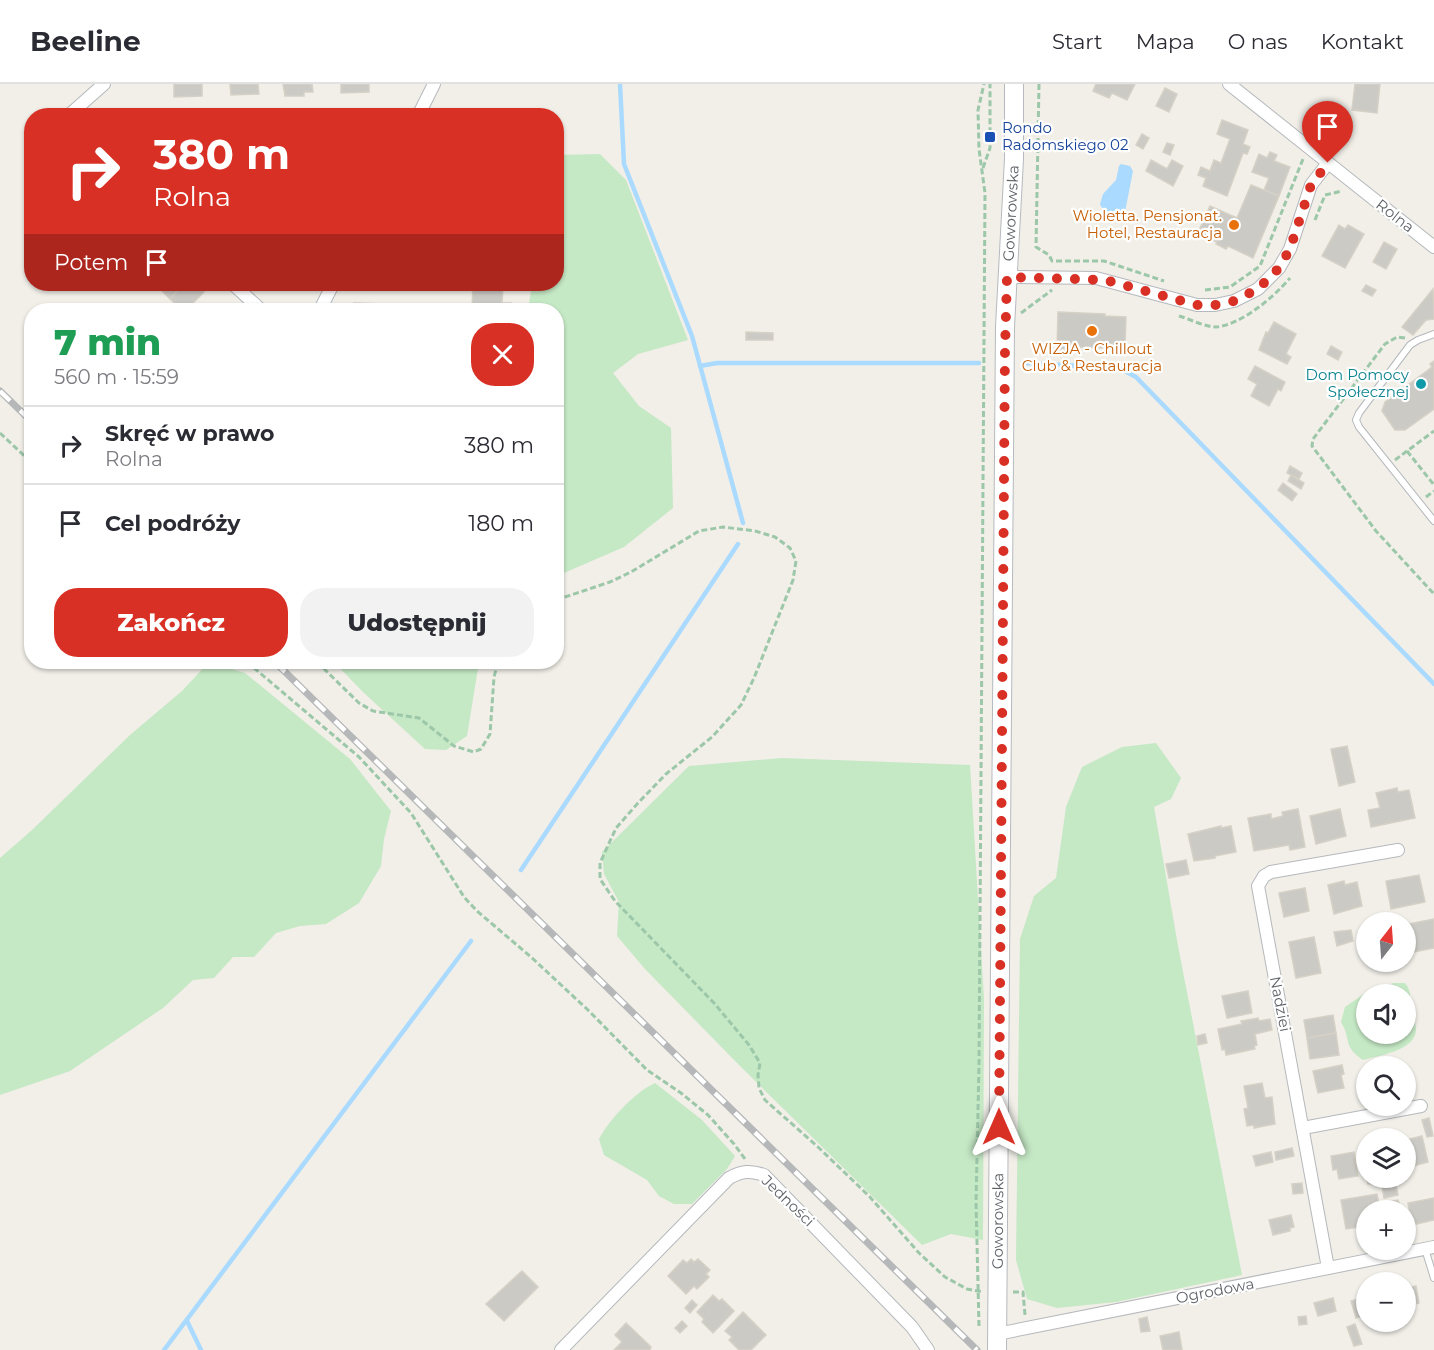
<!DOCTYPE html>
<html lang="pl">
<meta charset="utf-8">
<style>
body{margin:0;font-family:Montserrat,sans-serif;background:#f2f2f3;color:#2b2b33;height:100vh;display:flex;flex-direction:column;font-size:22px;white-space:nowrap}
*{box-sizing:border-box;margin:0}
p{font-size:20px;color:#7c7c81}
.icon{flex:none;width:33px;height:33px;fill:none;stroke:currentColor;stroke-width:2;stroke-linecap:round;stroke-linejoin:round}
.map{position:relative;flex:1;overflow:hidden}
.drawer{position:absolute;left:24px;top:219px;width:540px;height:366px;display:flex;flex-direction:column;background:#fff;border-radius:24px;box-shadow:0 2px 4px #0004}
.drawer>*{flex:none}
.hud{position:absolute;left:24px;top:24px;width:540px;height:183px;border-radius:24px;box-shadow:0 2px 4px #0004;background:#d93025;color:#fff;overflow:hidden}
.needle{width:39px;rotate:17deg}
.fabs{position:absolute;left:1356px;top:828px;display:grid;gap:12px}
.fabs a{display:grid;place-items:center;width:60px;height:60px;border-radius:50%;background:#fff;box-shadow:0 2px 4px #0004;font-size:30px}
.pin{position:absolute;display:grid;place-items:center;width:51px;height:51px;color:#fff;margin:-62px -26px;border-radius:50% 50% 50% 0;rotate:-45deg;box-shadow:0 0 6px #0007}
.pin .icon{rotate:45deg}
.me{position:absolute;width:66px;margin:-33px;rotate:0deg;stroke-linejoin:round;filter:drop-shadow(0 0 4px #0008)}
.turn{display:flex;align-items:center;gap:21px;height:126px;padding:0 30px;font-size:27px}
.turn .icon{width:78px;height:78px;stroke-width:2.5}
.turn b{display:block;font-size:42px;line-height:51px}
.then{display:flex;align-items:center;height:57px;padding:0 30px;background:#0003;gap:12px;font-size:22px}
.round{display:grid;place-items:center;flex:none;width:63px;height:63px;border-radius:24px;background:#f2f2f3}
.headline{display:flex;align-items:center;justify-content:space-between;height:102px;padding:0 30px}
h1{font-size:36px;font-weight:800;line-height:45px;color:#1e9e55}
.button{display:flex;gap:12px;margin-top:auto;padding:12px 30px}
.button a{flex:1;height:69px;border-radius:24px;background:#d93025;color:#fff;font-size:24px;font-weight:800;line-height:69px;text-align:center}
.button a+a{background:#f2f2f3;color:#2b2b33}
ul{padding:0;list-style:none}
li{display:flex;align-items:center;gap:18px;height:78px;padding:0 30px;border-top:2px solid #e1e1e2}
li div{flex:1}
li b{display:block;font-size:22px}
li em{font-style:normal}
header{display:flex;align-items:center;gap:36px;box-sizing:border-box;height:84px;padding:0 30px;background:#fff;border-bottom:2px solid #e1e1e2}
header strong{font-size:28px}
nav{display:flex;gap:33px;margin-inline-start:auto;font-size:21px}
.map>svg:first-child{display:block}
</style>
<header>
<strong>Beeline</strong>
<nav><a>Start</a><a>Mapa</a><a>O nas</a><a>Kontakt</a></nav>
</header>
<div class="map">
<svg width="1434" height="1266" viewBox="0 0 1434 1266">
<rect width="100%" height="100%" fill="#f1efe8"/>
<!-- green -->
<g fill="#c5e8c5" fill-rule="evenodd">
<polygon points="600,70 626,96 688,256 638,270 613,289 639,322 671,344 673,424 624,463 557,492 556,226 528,226 532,200 556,200 557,71"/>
<polygon points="209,578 245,589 350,675 391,727 384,755 381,782 359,819 326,840 300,842 276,849 254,873 233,873 214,894 193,896 163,924 70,987 0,1011 0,774 32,746 130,651 182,607"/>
<polygon points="334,578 479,578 467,652 446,666 425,665 363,608"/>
<polygon points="1156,659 1181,694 1171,715 1154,723 1178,862 1242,1191 1116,1218 1057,1224 1027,1215 1016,1176 1020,855 1034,812 1056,794 1066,723 1082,683 1122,663"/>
<polygon points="782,674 970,681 984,915 983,1156 951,1150 922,1161 740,982 645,885 617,852 619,818 604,790 602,768 689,682"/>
<path d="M1394 899H1405C1412 907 1409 915 1412 925 1413 931 1415 938 1416 944 1417 967 1379 971 1363 976 1342 962 1352 956 1341 938L1345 923 1371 905ZM1406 910V950H1366V910Z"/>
<path d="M655 999 702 1036 735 1072 727 1085 692 1120H674L659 1112 647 1096 604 1071 599 1055C610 1035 635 1008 655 999Z"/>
</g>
<!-- water -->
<polygon fill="#aadaff" points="1121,80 1130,82 1133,87 1125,128 1117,132 1110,131 1102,124 1100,120 1103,110 1116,96 1119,82"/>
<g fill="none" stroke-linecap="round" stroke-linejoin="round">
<!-- stream -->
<g stroke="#aadaff" stroke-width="4.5">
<polyline points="620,0 624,80 692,252 743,439"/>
<polyline points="1025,279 1119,284 1136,293 1434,600"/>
<polyline points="700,282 717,279 979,279"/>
<polyline points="521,786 738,460"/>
<polyline points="187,1237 201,1266"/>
<polyline points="164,1266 471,857"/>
</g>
</g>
<!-- building -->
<g fill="#cccac5" stroke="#d6d1c6" stroke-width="1.5">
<polygon points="174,0 202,0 202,12 174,13"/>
<polygon points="230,0 258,0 259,10 231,11"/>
<polygon points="283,0 312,0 313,8 304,8 304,12 285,12"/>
<polygon points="341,0 369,0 369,8 341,9"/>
<polygon points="1096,0 1135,0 1127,16 1112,9 1109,14 1093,7"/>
<polygon points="1355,0 1380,0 1377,29 1352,26"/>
<polygon points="1165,4 1177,10 1169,28 1156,22"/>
<polygon points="1222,36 1248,46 1243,60 1250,63 1247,70 1243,69 1227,112 1203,102 1206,94 1198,91 1201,83 1210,87 1214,76 1221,79 1230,55 1217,50"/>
<polygon points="1142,50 1149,54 1143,65 1136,61"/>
<polygon points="1167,59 1174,61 1170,71 1163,68"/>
<polygon points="1270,68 1277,71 1274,77 1290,83 1279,112 1264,106 1269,94 1252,88 1259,70 1267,74"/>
<polygon points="1151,76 1167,85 1172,76 1183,82 1173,102 1146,87"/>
<polygon points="1251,101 1279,112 1253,174 1228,162 1226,165 1216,160 1217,158 1198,149 1210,122 1237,134"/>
<polygon points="1339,141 1345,145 1348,141 1364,150 1345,184 1322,172"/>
<polygon points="1384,158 1397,165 1386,185 1373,178"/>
<polygon points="155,200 184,200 170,215"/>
<polygon points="184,200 196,200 204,208 186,226 182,226 170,215"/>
<polygon points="473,200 503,201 502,219 511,219 510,226 472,226"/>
<polygon points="1366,201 1376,206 1372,212 1362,207"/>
<polygon points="1433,205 1434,235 1426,236 1413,251 1402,243"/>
<polygon points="354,219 384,220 384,226 354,226"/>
<polygon points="1058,228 1105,230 1105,232 1126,233 1125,261 1104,260 1104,264 1076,263 1076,267 1057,266"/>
<polygon points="1274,238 1296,250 1286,270 1291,273 1287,280 1259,266 1266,248 1268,249"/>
<polygon points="746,248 773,249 773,256 746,256"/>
<polygon points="1331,262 1342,268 1338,276 1327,270"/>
<polygon points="1434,277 1434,325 1405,346 1395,346 1382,327 1385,318 1432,283 1430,280"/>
<polygon points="1255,282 1285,298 1281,307 1278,305 1269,322 1251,312 1257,300 1248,295"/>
<polygon points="1290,382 1302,389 1299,395 1287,389"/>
<polygon points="1291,391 1304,399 1301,405 1288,397"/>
<polygon points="1283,399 1297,410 1292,417 1278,406"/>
<polygon points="1347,662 1355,698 1339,702 1331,665"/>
<polygon points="1397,704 1398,708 1409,706 1415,734 1371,743 1368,726 1380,724 1376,709"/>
<polygon points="1298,725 1305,763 1290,766 1289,761 1254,767 1248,734 1271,730 1271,735 1283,732 1282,728"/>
<polygon points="1340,725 1346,752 1316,760 1310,732"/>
<polygon points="1221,742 1221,744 1231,742 1236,768 1215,772 1215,774 1194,777 1188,750"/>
<polygon points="1186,776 1189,790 1169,794 1166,780"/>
<polygon points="1419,791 1425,818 1391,825 1386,797"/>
<polygon points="1344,797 1345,801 1357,798 1362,822 1334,830 1328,801"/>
<polygon points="1305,804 1309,827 1284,833 1279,809"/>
<polygon points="1434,835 1434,864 1413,868 1408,840"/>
<polygon points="1351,846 1353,857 1337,862 1334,848"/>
<polygon points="1314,853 1321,889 1296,894 1289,858"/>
<polygon points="1248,907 1252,929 1227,934 1222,912"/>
<polygon points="1333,931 1336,949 1307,954 1304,936"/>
<polygon points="1258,934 1259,937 1270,935 1272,946 1255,950 1257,961 1254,962 1255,965 1226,971 1225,965 1222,966 1218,945 1242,940 1241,937"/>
<polygon points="1336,949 1339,971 1310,975 1307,954"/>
<polygon points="1205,950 1207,959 1198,961 1197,952"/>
<polygon points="1342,981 1344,990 1341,991 1344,1004 1318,1009 1313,987"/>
<polygon points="1262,999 1265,1014 1272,1013 1275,1040 1254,1044 1254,1041 1247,1042 1244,1025 1248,1024 1244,1002"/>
<polygon points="1429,1034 1433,1052 1427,1053 1422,1036"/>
<polygon points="1422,1052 1428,1078 1406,1084 1406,1056"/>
<polygon points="1292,1064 1294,1072 1276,1076 1275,1068"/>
<polygon points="1271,1068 1273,1078 1256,1082 1253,1072"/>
<polygon points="1354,1068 1358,1092 1339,1095 1337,1085 1333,1086 1331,1072"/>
<polygon points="1367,1094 1378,1094 1379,1099 1368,1100"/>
<polygon points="1395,1096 1398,1111 1384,1114 1381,1098"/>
<polygon points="1302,1099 1303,1109 1293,1110 1292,1100"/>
<polygon points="1377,1110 1380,1126 1366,1126 1366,1142 1346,1145 1341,1116"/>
<polygon points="1434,1114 1434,1136 1412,1141 1408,1119"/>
<polygon points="1398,1116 1401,1126 1394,1126 1392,1117"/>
<polygon points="1291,1131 1294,1143 1290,1144 1290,1147 1273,1151 1269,1136"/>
<polygon points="691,1175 694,1178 698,1175 710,1186 706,1190 709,1193 697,1205 694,1202 686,1210 668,1192 683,1176 687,1179"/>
<polygon points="522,1187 538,1203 504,1237 486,1220"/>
<polygon points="1416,1202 1419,1219 1406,1222 1406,1204"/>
<polygon points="713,1211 719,1217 722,1215 734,1227 713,1249 702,1238 704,1235 697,1228"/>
<polygon points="1366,1213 1366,1231 1356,1234 1351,1217"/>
<polygon points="1333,1214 1336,1227 1318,1232 1314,1219"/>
<polygon points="692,1216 697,1221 690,1229 685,1224"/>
<polygon points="743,1228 766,1251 751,1266 739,1266 729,1256 732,1253 725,1247"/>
<polygon points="1306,1232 1307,1240 1299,1241 1298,1233"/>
<polygon points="1147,1233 1150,1247 1141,1248 1139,1235"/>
<polygon points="682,1237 687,1242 680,1249 675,1244"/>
<polygon points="626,1239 651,1263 650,1266 614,1266 622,1258 615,1251"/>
<polygon points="1355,1240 1362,1260 1354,1262 1347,1243"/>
<polygon points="1179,1248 1182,1266 1163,1266 1160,1252"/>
</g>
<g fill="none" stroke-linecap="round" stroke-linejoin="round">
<defs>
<g id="lane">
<polyline points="1434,250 1418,256 1410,261 1359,329 1356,336 1359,343 1434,437"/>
<polyline points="1425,1165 1434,1194"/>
</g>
<g id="street">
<polyline points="1229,0 1434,163"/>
<polyline points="68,32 104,0"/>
<polyline points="418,32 434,0"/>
<polyline points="1007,193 1096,194 1197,221 1215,221 1234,217 1258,205 1279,184 1290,165 1311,101 1328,79"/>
<polyline points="233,200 261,226"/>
<polyline points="320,226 333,200"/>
<polyline points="1303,1044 1421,1022"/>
<polyline points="1328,1184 1258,802 1264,792 1271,788 1398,766"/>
<polyline points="997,1250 1434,1163"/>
<path d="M561 1266 729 1094C742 1087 750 1086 764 1091L912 1243 928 1266"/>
</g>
<g id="secondary">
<path id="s1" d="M997 1266 1005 243 1014 75V0"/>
</g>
</defs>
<!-- lane casing -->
<use href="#lane" stroke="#b5b8bc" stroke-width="8"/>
<!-- street casing -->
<use href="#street" stroke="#b5b8bc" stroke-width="14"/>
<!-- secondary casing -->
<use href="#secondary" stroke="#b6babf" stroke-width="20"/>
<!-- path -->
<g stroke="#9cc7a9" stroke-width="3" stroke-dasharray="6 3" stroke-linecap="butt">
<polyline points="1039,0 1036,163 1049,171 1052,177 1104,177 1164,197"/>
<polyline points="983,84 990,64 990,0"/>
<polyline points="1315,136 1325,111 1342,107"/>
<polyline points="1205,206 1230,203 1260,182 1303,75"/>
<polyline points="1021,229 1052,206"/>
<path d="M1179 232C1190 235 1205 243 1216 243 1241 241 1274 213 1290 194"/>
<polyline points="1405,254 1397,253 1385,260 1313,355 1312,362 1376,447 1434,510"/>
<polyline points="0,349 32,379"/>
<polyline points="1407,367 1434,401"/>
<polyline points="1395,376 1434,347"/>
<polyline points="1426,413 1434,407"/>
<polyline points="556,516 610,498 631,488 699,447 723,443 755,447 775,453 790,464 796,477 793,496 754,594 741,621 712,653 666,690 638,719 616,744 600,779 600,795 615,817 714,919 749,961 760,979 758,991 759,1004 765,1016 818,1063 870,1113 919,1169 945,1193 967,1205 983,1208"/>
<polyline points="247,578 359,673 411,729 464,813 477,827 531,873 588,926 647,986 681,1009 708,1031 734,1060 745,1075"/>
<polyline points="317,578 359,619 373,627 419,634 454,662 474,668 481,665 490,650 494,593 498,578"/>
<polyline points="1013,1208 1023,1208 1025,1231"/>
<polyline points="979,1242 976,1118 979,980 985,109 979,65 978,26 984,0"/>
</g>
<!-- lane -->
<use href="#lane" stroke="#fff" stroke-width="6"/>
<!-- street -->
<use href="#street" stroke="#fff" stroke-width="12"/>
<!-- secondary -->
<use href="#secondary" stroke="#fff" stroke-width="18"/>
<defs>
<g id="rail">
<polyline points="0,307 32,338"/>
<polyline points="275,578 977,1266"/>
</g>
</defs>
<!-- rail casing -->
<use href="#rail" stroke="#b6b7b8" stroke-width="7"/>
<!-- rail -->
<use href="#rail" stroke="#fff" stroke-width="4.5" stroke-dasharray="14" stroke-linecap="butt"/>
</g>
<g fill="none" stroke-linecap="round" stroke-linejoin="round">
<!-- route -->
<polyline stroke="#d93025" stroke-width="10" stroke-dasharray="0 18" points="999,1043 1005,266 1007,193 1105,196 1197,221 1215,221 1234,217 1258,205 1279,184 1290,165 1311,101 1328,79"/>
</g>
<!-- markers -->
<rect fill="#1a4fb4" stroke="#fff" stroke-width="2" x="984" y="47" width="12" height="12" rx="3"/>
<g fill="#e8710a" stroke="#fff" stroke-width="2">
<circle cx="1234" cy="141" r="6"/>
<circle cx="1092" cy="247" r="6"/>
</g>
<circle fill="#0f9aa8" stroke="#fff" stroke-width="2" cx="1421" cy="300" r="6"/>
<g text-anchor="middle" stroke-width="4.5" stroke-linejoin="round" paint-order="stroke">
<!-- transit labels -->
<g font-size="15" fill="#164399" stroke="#fff" text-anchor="start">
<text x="1002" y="49">Rondo<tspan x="1002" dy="17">Radomskiego 02</tspan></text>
</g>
<!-- street labels -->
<g font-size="15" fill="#5f6368" stroke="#fff">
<text dy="5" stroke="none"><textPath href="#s1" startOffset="1137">Goworowska</textPath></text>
<text transform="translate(1395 132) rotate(38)" y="5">Rolna</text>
<text transform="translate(1280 920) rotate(79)" y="5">Nadziei</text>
<text transform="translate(788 1117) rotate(44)" y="5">Jedności</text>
<text dy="5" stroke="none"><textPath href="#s1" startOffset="129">Goworowska</textPath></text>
<text transform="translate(1215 1207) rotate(-11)" y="5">Ogrodowa</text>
</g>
<!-- food labels -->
<g font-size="15" fill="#c56008" stroke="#fff" text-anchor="end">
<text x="1222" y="137">Wioletta. Pensjonat.<tspan x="1222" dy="17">Hotel, Restauracja</tspan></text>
<text x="1092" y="270" text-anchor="middle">WIZJA - Chillout<tspan x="1092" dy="17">Club &amp; Restauracja</tspan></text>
</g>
<!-- culture labels -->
<g font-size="15" fill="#0d838f" stroke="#fff" text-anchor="end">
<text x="1409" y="296">Dom Pomocy<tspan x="1409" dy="17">Społecznej</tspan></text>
</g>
</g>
</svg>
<div class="fabs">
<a><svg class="needle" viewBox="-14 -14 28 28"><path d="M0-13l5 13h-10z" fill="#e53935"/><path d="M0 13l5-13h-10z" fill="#7c7c81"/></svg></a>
<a><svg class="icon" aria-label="sound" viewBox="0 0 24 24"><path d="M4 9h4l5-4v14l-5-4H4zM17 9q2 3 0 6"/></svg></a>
<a><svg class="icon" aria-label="search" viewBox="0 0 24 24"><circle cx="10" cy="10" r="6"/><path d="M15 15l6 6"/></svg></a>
<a><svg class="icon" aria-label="layers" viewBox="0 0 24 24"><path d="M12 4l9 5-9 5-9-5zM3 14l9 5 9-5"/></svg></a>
<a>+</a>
<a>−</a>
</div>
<div class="pin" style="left:1328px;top:79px;background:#d93025"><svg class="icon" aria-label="arrive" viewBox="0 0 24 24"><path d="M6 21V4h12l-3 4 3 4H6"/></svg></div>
<svg class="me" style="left:999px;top:1043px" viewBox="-20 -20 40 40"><path d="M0-17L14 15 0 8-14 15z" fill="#d93025" stroke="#fff" stroke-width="4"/></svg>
<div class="hud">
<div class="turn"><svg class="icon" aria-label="right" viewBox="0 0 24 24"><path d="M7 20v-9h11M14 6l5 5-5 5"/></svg><div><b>380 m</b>Rolna</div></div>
<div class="then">Potem<svg class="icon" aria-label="arrive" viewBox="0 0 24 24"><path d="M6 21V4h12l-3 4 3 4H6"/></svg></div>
</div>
<section class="drawer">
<div class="headline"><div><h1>7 min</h1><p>560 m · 15:59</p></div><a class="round" style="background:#d93025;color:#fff"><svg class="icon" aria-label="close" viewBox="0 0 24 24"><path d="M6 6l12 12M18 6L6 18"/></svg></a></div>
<ul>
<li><svg class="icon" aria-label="right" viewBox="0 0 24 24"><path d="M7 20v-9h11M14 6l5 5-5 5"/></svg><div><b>Skręć w prawo</b><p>Rolna</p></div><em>380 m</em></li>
<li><svg class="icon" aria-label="arrive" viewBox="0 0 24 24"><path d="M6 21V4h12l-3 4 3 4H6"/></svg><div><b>Cel podróży</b></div><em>180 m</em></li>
</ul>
<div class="button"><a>Zakończ</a><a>Udostępnij</a></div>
</section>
</div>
